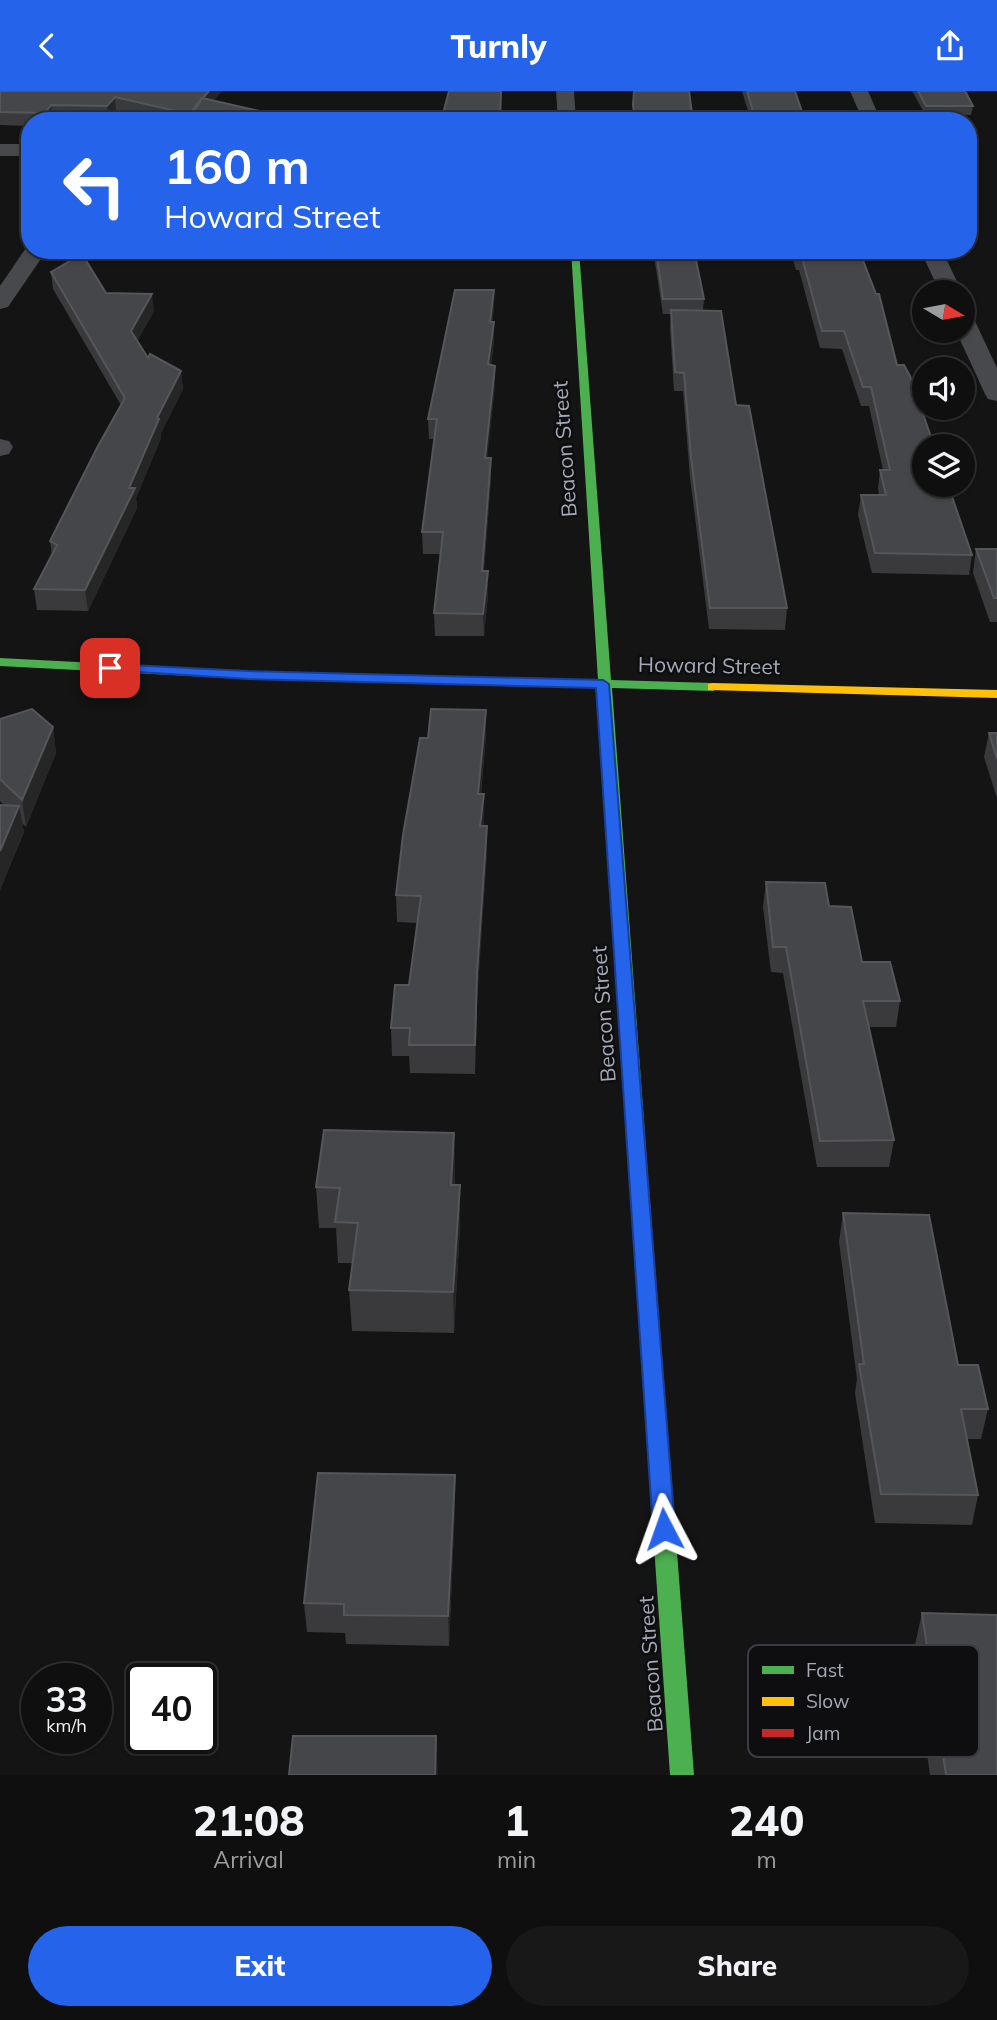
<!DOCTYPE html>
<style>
body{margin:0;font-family:Mulish,sans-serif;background:#181818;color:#f1f3f6;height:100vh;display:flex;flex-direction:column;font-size:26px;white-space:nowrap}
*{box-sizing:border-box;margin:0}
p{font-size:23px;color:#9b9c9e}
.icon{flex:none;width:38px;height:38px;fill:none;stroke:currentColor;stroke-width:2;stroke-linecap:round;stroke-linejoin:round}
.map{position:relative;height:1684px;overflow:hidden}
.panel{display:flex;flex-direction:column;background:#0f0f0f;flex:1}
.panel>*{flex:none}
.banner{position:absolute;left:21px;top:21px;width:956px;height:147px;border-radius:28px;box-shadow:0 2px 5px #0004,0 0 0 2px #2f2f2f;background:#2563eb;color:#fff;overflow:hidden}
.needle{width:46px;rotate:100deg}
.buttons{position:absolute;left:912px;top:189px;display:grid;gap:14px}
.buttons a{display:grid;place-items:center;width:63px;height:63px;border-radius:50%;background:#0f0f0f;box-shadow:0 2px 5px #0004,0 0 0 2px #2f2f2f;font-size:35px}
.speed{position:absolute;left:21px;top:1572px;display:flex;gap:14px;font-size:35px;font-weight:700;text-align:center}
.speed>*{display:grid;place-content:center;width:91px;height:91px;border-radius:50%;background:#0f0f0f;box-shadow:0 2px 5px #0004,0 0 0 2px #2f2f2f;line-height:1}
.speed small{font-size:18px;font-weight:400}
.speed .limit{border:4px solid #111;border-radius:10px;background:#fff;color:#111}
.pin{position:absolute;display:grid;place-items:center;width:60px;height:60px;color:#fff;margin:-30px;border-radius:14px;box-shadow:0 4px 10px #0006}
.me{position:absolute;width:77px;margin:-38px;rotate:356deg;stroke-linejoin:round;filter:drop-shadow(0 0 5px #0008)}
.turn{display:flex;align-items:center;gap:24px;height:147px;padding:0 28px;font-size:32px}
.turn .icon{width:91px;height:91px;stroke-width:2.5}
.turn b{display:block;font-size:49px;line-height:60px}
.eta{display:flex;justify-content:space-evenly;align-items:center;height:119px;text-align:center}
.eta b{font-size:42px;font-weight:800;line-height:49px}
.button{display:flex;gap:14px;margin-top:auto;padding:14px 28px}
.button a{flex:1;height:80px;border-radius:42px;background:#2563eb;color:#fff;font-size:28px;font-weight:800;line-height:80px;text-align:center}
.button a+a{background:#181818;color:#f1f3f6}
header{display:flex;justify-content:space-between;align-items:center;height:91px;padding:0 28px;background:#2563eb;color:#fff;font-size:32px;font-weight:800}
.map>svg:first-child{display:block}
</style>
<header><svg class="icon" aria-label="back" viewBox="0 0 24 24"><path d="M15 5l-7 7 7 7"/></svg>Turnly<svg class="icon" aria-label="share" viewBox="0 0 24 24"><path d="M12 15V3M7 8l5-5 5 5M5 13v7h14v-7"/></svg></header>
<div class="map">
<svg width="997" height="1684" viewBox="0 0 997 1684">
<rect width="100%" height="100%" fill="#141414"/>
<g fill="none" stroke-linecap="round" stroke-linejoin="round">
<!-- street -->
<g fill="#48494d" fill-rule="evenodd">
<polygon points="556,0 574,0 576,30 558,30"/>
<polygon points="850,0 868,0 881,30 863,30"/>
<rect x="0" y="53" width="30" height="12"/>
<polygon points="28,154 30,159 47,159 8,216 0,218 0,195"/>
<polygon points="920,159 942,159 962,201 940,201"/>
<polygon points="962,221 970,223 974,228 997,277 997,310 988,308 985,303 956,240 962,240"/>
<polygon points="0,348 9,350 13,356 9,363 0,365"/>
</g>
<!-- fast -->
<g fill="#4caf50" fill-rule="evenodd">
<polygon points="571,159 579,159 611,589 713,592 720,596 713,600 612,597 645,1044 642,1048 630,1048 627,1044 599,597 249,588 0,575 0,567 249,580 598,589"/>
<polygon points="659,1360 666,1363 670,1369 694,1684 670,1684 648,1369 652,1363"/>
</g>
<!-- slow -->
<polygon fill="#ffc107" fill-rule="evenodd" points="713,592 997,599 997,607 708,599 708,593"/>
<!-- jam -->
<polygon fill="#c62828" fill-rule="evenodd" points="636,1038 642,1040 645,1044 670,1369 666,1375 659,1378 652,1375 648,1369 627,1044 630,1040"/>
</g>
<!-- wall -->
<g fill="#3a3a3c">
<polygon points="0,0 222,0 214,9 268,30 164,30 116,19 109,28 53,27 51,30 30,30 30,35 0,34"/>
<polygon points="742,0 795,0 805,30 751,30"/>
<polygon points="912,0 965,0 973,15 971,24 925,23"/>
<polygon points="653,159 694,159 704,208 703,220 736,314 787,517 785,539 709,538 690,386 683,300 674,300 670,237 671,223 663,223"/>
<polygon points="790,159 859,159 897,274 972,464 969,484 872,482 858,424 861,404 879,404 878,398 880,379 883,379 869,315 861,315 842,258 820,257 799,179 796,179"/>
<polygon points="51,181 154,220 137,250 148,267 181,280 183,298 161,342 161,347 136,407 137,417 88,520 37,519 34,498 52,464 50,450 121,314 53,198"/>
<polygon points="494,217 492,231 494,231 494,250 491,274 495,294 487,367 491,367 491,387 484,480 488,480 488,503 484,545 435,545 434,522 441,463 423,463 422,441 435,348 429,348 428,328"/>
<polygon points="976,458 997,458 997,531 990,531 973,482"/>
<polygon points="0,628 53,636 56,662 26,736 22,732 24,741 0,799 0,714 4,714 0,710"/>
<polygon points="989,642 997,642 997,707 984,666"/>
<polygon points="486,645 481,703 487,761 477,910 475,983 410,982 409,965 392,965 391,937 409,894 417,832 397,831 396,804 428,647"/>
<polygon points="766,791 829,815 862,871 900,910 896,936 868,936 894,1049 889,1076 817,1076 783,882 771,881 763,816"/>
<polygon points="454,1042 455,1094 460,1094 460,1134 454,1242 352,1240 349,1199 353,1172 338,1172 336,1137 319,1137 316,1096"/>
<polygon points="843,1122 958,1274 988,1318 981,1348 967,1348 978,1404 972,1434 875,1432 855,1302 857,1288 839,1151"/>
<polygon points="455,1384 455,1414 449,1555 346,1553 345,1542 307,1541 304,1512"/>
<polygon points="922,1522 997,1684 930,1684 913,1563"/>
</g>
<!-- shaded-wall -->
<g fill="#262627">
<polygon points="209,0 222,0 196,30 190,30 189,23"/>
<polygon points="115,6 116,19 109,28 107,15"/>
<polygon points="51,14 53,27 51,30 46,30 45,22"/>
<polygon points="494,199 494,217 490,250 490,231"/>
<polygon points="152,203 154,220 133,258 131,240"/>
<polygon points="494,231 494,250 488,292 488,273"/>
<polygon points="495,275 495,294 485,387 485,367"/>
<polygon points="181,280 183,298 161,342 161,347 136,407 137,417 88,520 85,499 129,397 157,327"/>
<polygon points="491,367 491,387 482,503 482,480"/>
<polygon points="488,480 488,503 484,545 483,523"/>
<polygon points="486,619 486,645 478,730 478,703"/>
<polygon points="53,636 56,662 26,736 22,709"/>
<polygon points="484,703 484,730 481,761 480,735"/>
<polygon points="19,715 24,741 0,799 0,760"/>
<polygon points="487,735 487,761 477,910 475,983 477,882"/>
<polygon points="454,1042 455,1082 452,1134 451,1094"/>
<polygon points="460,1094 460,1134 454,1242 453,1201"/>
<polygon points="455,1384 455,1414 449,1555 448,1525"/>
<polygon points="436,1645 438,1684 435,1684"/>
</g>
<!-- building -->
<g fill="#454649" stroke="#54565a" stroke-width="2">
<polygon points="0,0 209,0 203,7 202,7 189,23 115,6 107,15 51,14 45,22 0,21"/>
<polygon points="449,0 501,0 500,30 441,30"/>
<polygon points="634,0 689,0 693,30 635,30 633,14"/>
<polygon points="747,0 795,0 805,30 756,30"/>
<polygon points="918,0 965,0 973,15 926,15"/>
<polygon points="202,7 268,22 264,30 188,30"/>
<polygon points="656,159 694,159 704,208 663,208"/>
<polygon points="796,159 859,159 876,203 879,203 897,274 904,274 910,285 934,355 924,355 924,394 948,394 972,464 875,462 861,404 886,404 880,379 890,379 871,296 863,296 844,240 822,240 801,163 797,163"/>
<polygon points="82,163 106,202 152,203 131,240 148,267 150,263 181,280 157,327 159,328 129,397 135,397 85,499 34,498 57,454 50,450 98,355 125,307 51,181"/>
<polygon points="455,199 494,199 490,231 494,231 488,273 495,275 485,367 491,367 482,480 488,480 483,523 434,522 443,441 422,441 437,328 428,328"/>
<polygon points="671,219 721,220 736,314 749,315 787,517 710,517 691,366 684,282 675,281"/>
<polygon points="976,458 997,458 997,507 994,507"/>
<polygon points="32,618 53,636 22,709 0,688 0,628"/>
<polygon points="431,618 486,619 478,703 484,703 480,735 487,735 477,882 475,954 409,954 410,937 391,937 395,894 409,894 421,805 396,804 403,744 420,647 428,647"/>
<polygon points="989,642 997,642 997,668"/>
<polygon points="0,714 19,715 0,760"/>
<polygon points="766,791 825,792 829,815 851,816 862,871 890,871 900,910 863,910 894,1049 820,1050 786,856 773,856"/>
<polygon points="324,1039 454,1042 451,1094 460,1094 453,1201 349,1199 358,1132 335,1131 340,1097 316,1096"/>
<polygon points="843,1122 929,1124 958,1274 978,1274 988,1318 961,1318 978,1404 881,1403 859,1273 864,1273"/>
<polygon points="318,1382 455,1384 448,1525 344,1524 344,1513 304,1512"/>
<polygon points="922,1522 997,1524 997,1684 946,1684"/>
<polygon points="293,1645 436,1645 435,1684 289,1684"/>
</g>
<!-- route -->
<polygon fill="#2563eb" stroke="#184099" stroke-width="2" points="110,573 248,580 603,589 609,593 675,1438 672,1445 664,1448 656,1445 653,1438 596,597 248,588 106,579 104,577"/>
<g text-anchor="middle" stroke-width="5" stroke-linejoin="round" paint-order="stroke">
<!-- street labels -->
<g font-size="21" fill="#a4a9b5" stroke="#0e0e10">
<text transform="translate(565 358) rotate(-94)" y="7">Beacon Street</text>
<text transform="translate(709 575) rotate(1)" y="7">Howard Street</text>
<text transform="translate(604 923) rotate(-94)" y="7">Beacon Street</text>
<text transform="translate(651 1573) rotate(-94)" y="7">Beacon Street</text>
</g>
</g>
<!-- legend -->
<rect x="748" y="1554" width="231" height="112" rx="10" fill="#0e0e10" stroke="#3b3c42" stroke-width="2"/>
<rect x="762" y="1575" width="32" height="8" fill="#4caf50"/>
<rect x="762" y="1606" width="32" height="9" fill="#ffc107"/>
<rect x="762" y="1638" width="32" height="8" fill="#c62828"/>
<g font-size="19" fill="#a4a9b5">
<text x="806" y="1586">Fast</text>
<text x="806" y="1617">Slow</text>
<text x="806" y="1649">Jam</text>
</g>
</svg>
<div class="buttons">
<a><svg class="needle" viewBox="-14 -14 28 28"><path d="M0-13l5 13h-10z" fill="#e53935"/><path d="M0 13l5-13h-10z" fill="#9b9c9e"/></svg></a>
<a><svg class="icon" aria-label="sound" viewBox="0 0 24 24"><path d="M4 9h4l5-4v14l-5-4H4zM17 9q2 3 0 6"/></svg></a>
<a><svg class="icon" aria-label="layers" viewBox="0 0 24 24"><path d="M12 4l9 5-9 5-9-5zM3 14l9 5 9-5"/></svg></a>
</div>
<div class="speed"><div>33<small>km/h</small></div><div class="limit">40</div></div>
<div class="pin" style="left:110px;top:577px;background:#d93025"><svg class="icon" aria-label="arrive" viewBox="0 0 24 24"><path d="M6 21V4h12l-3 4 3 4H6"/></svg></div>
<svg class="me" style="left:664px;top:1438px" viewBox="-20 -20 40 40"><path d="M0-17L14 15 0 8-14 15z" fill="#2563eb" stroke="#fff" stroke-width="4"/></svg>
<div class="banner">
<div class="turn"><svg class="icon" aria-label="left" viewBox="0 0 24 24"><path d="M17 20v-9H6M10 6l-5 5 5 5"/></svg><div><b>160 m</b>Howard Street</div></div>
</div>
</div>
<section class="panel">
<div class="eta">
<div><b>21:08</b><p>Arrival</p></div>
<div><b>1</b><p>min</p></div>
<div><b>240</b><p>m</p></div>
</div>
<div class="button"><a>Exit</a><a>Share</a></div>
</section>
